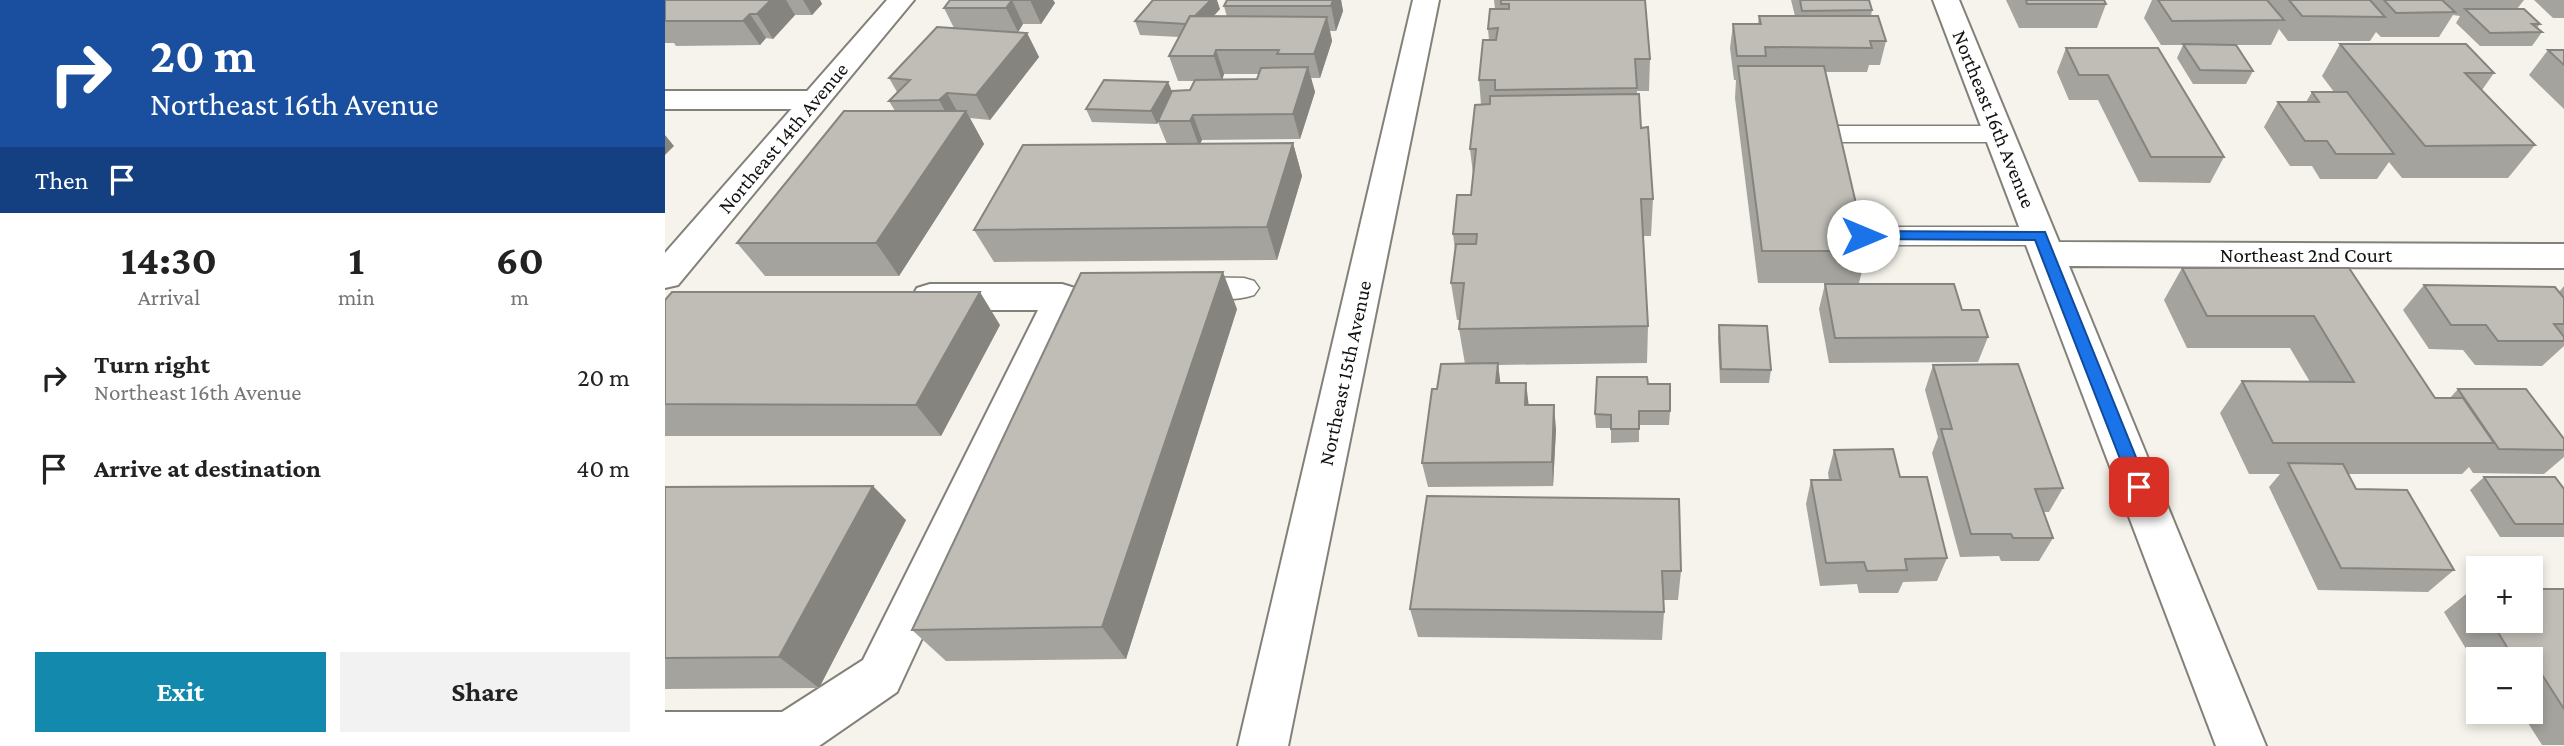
<!DOCTYPE html>
<meta charset="utf-8">
<style>
body{margin:0;font-family:"Crimson Pro",serif;background:#f2f2f2;color:#222;height:100vh;display:flex;flex-direction:column;font-size:26px;white-space:nowrap}
*{box-sizing:border-box;margin:0}
p{font-size:23px;color:#767676}
.icon{flex:none;width:38px;height:38px;fill:none;stroke:currentColor;stroke-width:2;stroke-linecap:round;stroke-linejoin:round}
.map{position:relative;flex:1;overflow:hidden}
.side{display:flex;flex-direction:column;background:#fff;width:665px}
.side>*{flex:none}
.hud{background:#1a4fa0;color:#fff;overflow:hidden}
.buttons{position:absolute;left:1801px;top:556px;display:grid;gap:14px}
.buttons a{display:grid;place-items:center;width:77px;height:77px;border-radius:0px;background:#fff;box-shadow:0 4px 10px #0003;font-size:35px}
.pin{position:absolute;display:grid;place-items:center;width:60px;height:60px;color:#fff;margin:-30px;border-radius:14px;box-shadow:0 4px 10px #0006}
.me{position:absolute;width:77px;margin:-38px;rotate:90deg;stroke-linejoin:round;filter:drop-shadow(0 0 5px #0008)}
.turn{display:flex;align-items:center;gap:24px;height:147px;padding:0 35px;font-size:32px}
.turn .icon{width:91px;height:91px;stroke-width:2.5}
.turn b{display:block;font-size:49px;line-height:60px}
.then{display:flex;align-items:center;height:66px;padding:0 35px;background:#0003;gap:14px;font-size:26px}
.eta{display:flex;justify-content:space-evenly;align-items:center;height:119px;text-align:center}
.eta b{font-size:42px;font-weight:700;line-height:49px}
.primary-button{display:flex;gap:14px;margin-top:auto;padding:14px 35px}
.primary-button a{flex:1;height:80px;border-radius:0px;background:#1389ad;color:#fff;font-size:28px;font-weight:700;line-height:80px;text-align:center}
.primary-button a+a{background:#f2f2f2;color:#222}
ul{padding:0;list-style:none}
li{display:flex;align-items:center;gap:21px;height:91px;padding:0 35px}
li div{flex:1}
li b{display:block;font-size:26px}
li em{font-style:normal}
main{display:flex;flex:1;min-height:0}
.map>svg:first-child{display:block}
</style>
<main>
<section class="side">
<div class="hud">
<div class="turn"><svg class="icon" aria-label="right" viewBox="0 0 24 24"><path d="M7 20v-9h11M14 6l5 5-5 5"/></svg><div><b>20 m</b>Northeast 16th Avenue</div></div>
<div class="then">Then<svg class="icon" aria-label="arrive" viewBox="0 0 24 24"><path d="M6 21V4h12l-3 4 3 4H6"/></svg></div>
</div>
<div class="eta">
<div><b>14:30</b><p>Arrival</p></div>
<div><b>1</b><p>min</p></div>
<div><b>60</b><p>m</p></div>
</div>
<ul>
<li><svg class="icon" aria-label="right" viewBox="0 0 24 24"><path d="M7 20v-9h11M14 6l5 5-5 5"/></svg><div><b>Turn right</b><p>Northeast 16th Avenue</p></div><em>20 m</em></li>
<li><svg class="icon" aria-label="arrive" viewBox="0 0 24 24"><path d="M6 21V4h12l-3 4 3 4H6"/></svg><div><b>Arrive at destination</b></div><em>40 m</em></li>
</ul>
<div class="primary-button"><a>Exit</a><a>Share</a></div>
</section>
<div class="map">
<svg width="1899" height="746" viewBox="0 0 1899 746">
<rect width="100%" height="100%" fill="#f5f3eb"/>
<g fill="none" stroke-linecap="round" stroke-linejoin="round">
<defs>
<g id="lane">
<polygon points="1174,126 1335,126 1344,129 1348,134 1344,139 1335,142 1174,142 1165,139 1161,134 1165,129"/>
<polygon points="1198,227 1376,227 1386,229 1390,236 1386,243 1376,245 1198,245 1188,243 1184,236 1188,229"/>
<path d="M524 277 579 278 589 281 594 288 589 295C568 302 535 300 514 294L509 287 514 280Z"/>
</g>
<g id="street">
<polygon points="748,0 774,0 623,746 573,746"/>
<polygon points="1268,0 1294,0 1394,242 1899,244 1899,268 1404,266 1601,746 1551,746"/>
<polygon points="0,91 149,91 160,94 164,100 160,106 149,109 0,109"/>
<polygon points="265,284 397,284 410,288 415,297 232,692 154,746 0,746 0,712 117,712 198,660 373,310 265,310 252,306 247,297 252,288"/>
</g>
<polygon id="secondary" points="222,0 249,0 13,285 0,288 0,253"/>
</defs>
<!-- lane casing -->
<use href="#lane" stroke="#828079" stroke-width="3"/>
<!-- street casing -->
<use href="#street" stroke="#828079" stroke-width="4"/>
<!-- secondary casing -->
<use href="#secondary" stroke="#828079" stroke-width="4"/>
<!-- lane -->
<use href="#lane" fill="#fff" fill-rule="evenodd"/>
<!-- street -->
<use href="#street" fill="#fff" fill-rule="evenodd"/>
<!-- secondary -->
<use href="#secondary" fill="#fff" fill-rule="evenodd"/>
</g>
<!-- wall -->
<g fill="#a4a39d" fill-rule="evenodd">
<polygon points="0,0 155,0 157,4 147,15 130,15 108,39 101,38 95,45 11,46 9,43 0,43"/>
<polygon points="285,0 388,0 390,3 376,24 358,24 353,32 362,33 374,57 325,120 305,118 319,144 234,276 100,276 72,243 230,111 224,101 232,92 224,78 289,28 279,8"/>
<path d="M562 0H676L678 11 671 31H665L667 41 655 78H646L650 92 635 139 537 140 535 144 628 143 637 176 612 260 329 262 309 230 502 144 493 122 492 124 427 122 421 109 503 82 507 91 525 90 529 81H513L504 56 514 37 475 35 470 21 555 9 548 17H562L559 6ZM559 74H594L592 79H557Z"/>
<polygon points="829,0 980,0 985,59 984,91 972,91 972,94 976,128 988,199 986,236 978,236 983,326 982,363 833,365 835,383 864,405 891,429 888,486 763,487 757,463 772,389 800,364 794,329 795,320 792,320 786,283 790,250 788,234 806,195 808,174 805,149 816,104 814,80 824,40 823,29 830,9"/>
<polygon points="1126,0 1204,0 1207,10 1206,16 1221,41 1215,65 1204,65 1202,72 1161,72 1202,251 1194,283 1093,283 1070,98 1071,80 1069,80 1065,48 1068,24 1093,24 1094,16 1130,16"/>
<polygon points="1341,0 1439,0 1441,4 1432,28 1354,28"/>
<polygon points="1487,0 1859,0 1852,9 1875,24 1872,28 1877,32 1867,46 1815,46 1791,23 1795,16 1788,15 1774,37 1716,37 1711,32 1705,41 1623,41 1614,29 1606,45 1571,45 1588,71 1581,84 1528,84 1512,58 1518,45 1496,45 1479,18"/>
<polygon points="1869,0 1899,0 1899,18 1888,18"/>
<polygon points="1675,44 1829,73 1817,90 1870,145 1843,178 1737,178 1724,162 1712,179 1655,179 1647,166 1625,166 1599,127 1613,102 1641,102 1647,92 1669,92 1657,76"/>
<polygon points="1401,48 1493,48 1559,157 1545,183 1474,182 1433,100 1404,100 1392,72"/>
<polygon points="1883,50 1899,50 1899,109 1864,75"/>
<polygon points="1517,268 1684,268 1770,398 1785,398 1793,389 1899,439 1899,457 1879,474 1808,473 1804,467 1797,474 1683,474 1691,489 1789,570 1763,592 1653,590 1604,487 1615,474 1584,474 1555,413 1577,381 1645,382 1625,348 1522,348 1499,300"/>
<polygon points="1160,284 1323,337 1313,362 1164,363 1154,309"/>
<polygon points="1759,285 1894,292 1899,286 1899,346 1877,366 1810,365 1798,350 1764,349 1738,310"/>
<polygon points="0,300 335,325 276,436 0,436"/>
<polygon points="572,309 461,659 281,661 247,630"/>
<polygon points="1054,325 1106,370 1104,383 1055,383 1053,338"/>
<polygon points="1268,365 1398,488 1384,512 1379,512 1388,538 1374,561 1336,561 1334,556 1295,557 1267,453 1273,437 1260,390"/>
<polygon points="983,384 1005,411 1004,425 974,425 974,442 946,443 946,428 931,428 930,414"/>
<polygon points="1169,450 1235,477 1282,558 1272,581 1238,582 1233,593 1194,593 1192,584 1155,586 1141,504 1146,480 1164,480 1163,473"/>
<polygon points="1819,477 1899,489 1899,537 1835,537 1805,490"/>
<polygon points="0,487 241,520 154,688 0,689"/>
<polygon points="1014,499 1016,571 1013,600 998,600 999,612 997,640 753,637 745,609"/>
<polygon points="1899,589 1899,745 1877,745 1856,712 1866,712 1866,660 1813,660 1813,669 1779,612 1806,590 1813,590 1813,621 1866,621"/>
</g>
<!-- shaded-wall -->
<g fill="#86847f">
<polygon points="106,0 121,0 130,15 108,39 92,14"/>
<polygon points="138,0 155,0 157,4 147,15"/>
<polygon points="347,0 358,24 353,32 341,8"/>
<polygon points="365,0 388,0 390,3 376,24"/>
<polygon points="546,0 552,0 555,9 528,37 523,24"/>
<polygon points="668,0 676,0 678,11 671,31 666,6"/>
<polygon points="85,14 101,38 95,45 78,21"/>
<polygon points="662,17 667,41 655,78 649,54"/>
<polygon points="362,33 374,57 325,120 311,95"/>
<polygon points="551,50 559,74 557,81 549,56"/>
<polygon points="643,67 650,92 635,139 628,114"/>
<polygon points="503,82 508,95 492,124 486,111"/>
<polygon points="282,93 296,118 288,125 274,100"/>
<polygon points="301,111 319,144 234,276 211,243"/>
<polygon points="528,115 537,140 534,146 525,121"/>
<polygon points="0,135 9,146 0,155"/>
<polygon points="628,143 637,176 612,260 602,227"/>
<polygon points="558,272 572,309 461,659 437,627"/>
<polygon points="315,292 335,325 276,436 251,405"/>
<polygon points="833,363 836,388 831,383"/>
<polygon points="861,383 864,407 860,405"/>
<polygon points="889,405 891,429 888,486 887,462"/>
<polygon points="208,486 241,520 154,688 114,657"/>
</g>
<!-- building -->
<g fill="#bfbdb6" stroke="#86847f" stroke-width="2">
<polygon points="1,0 106,0 92,14 85,14 78,21 0,21 0,1"/>
<polygon points="285,0 365,0 347,0 341,8 279,8"/>
<polygon points="488,0 546,0 530,16 525,16 521,24 470,21"/>
<polygon points="562,0 668,0 666,6 559,6"/>
<polygon points="836,0 980,0 985,59 970,59 972,88 830,90 830,80 814,80 818,40 831,40 833,28 823,29 825,9 844,9 844,4 836,4"/>
<polygon points="1135,0 1204,0 1207,10 1137,11"/>
<polygon points="1361,0 1439,0 1441,4 1362,4"/>
<polygon points="1493,0 1602,0 1619,20 1507,21"/>
<polygon points="1624,0 1705,0 1720,17 1637,16"/>
<polygon points="1719,0 1777,0 1790,12 1731,13"/>
<polygon points="1800,9 1859,9 1875,24 1867,24 1877,32 1825,33"/>
<polygon points="525,16 662,17 649,54 612,54 614,50 551,50 549,56 504,56"/>
<polygon points="1094,16 1213,16 1221,41 1205,41 1207,48 1100,47 1101,56 1072,56 1068,24 1096,24"/>
<polygon points="272,27 362,33 311,95 282,93 274,100 224,101 245,80 224,78"/>
<polygon points="1518,44 1571,45 1588,71 1535,70"/>
<polygon points="1675,44 1801,44 1829,73 1800,73 1870,145 1760,146"/>
<polygon points="1401,48 1493,48 1559,157 1486,157 1443,75 1414,75"/>
<polygon points="1883,50 1899,50 1899,65"/>
<polygon points="1073,66 1159,66 1202,251 1097,251"/>
<polygon points="643,67 628,114 528,115 525,121 493,121 507,91 525,90 530,80 592,79 596,68"/>
<polygon points="439,80 503,82 486,111 421,109"/>
<polygon points="1647,92 1682,92 1729,154 1671,154 1662,141 1640,141 1613,102 1654,102"/>
<polygon points="974,94 976,128 983,127 988,199 976,199 983,326 794,329 799,283 786,283 791,244 811,244 812,234 788,234 792,195 806,195 811,149 805,149 810,105 825,104 825,96"/>
<polygon points="179,111 301,111 211,243 72,243"/>
<polygon points="628,143 602,227 309,230 358,145"/>
<polygon points="1517,268 1684,268 1770,398 1798,398 1829,443 1608,443 1577,381 1689,382 1649,316 1542,316"/>
<polygon points="558,272 437,627 247,630 416,273"/>
<polygon points="1160,284 1289,284 1297,310 1314,310 1323,337 1170,338"/>
<polygon points="1759,285 1890,287 1899,298 1899,324 1889,324 1899,337 1899,341 1833,341 1821,325 1786,325"/>
<polygon points="7,292 315,292 251,405 0,404 0,300"/>
<polygon points="1054,325 1102,326 1106,370 1056,369"/>
<polygon points="833,363 831,383 861,383 860,405 889,405 887,462 757,463 767,389 772,389 776,364"/>
<polygon points="1353,364 1398,488 1370,489 1388,538 1348,538 1346,534 1306,534 1276,429 1287,429 1268,365"/>
<polygon points="932,377 982,377 983,384 1005,384 1005,411 974,411 974,429 946,429 946,415 930,414"/>
<polygon points="1793,389 1861,389 1899,439 1899,450 1834,449"/>
<polygon points="1228,449 1235,477 1262,477 1282,558 1240,559 1242,570 1202,571 1199,562 1161,563 1146,480 1176,480 1169,450"/>
<polygon points="1623,463 1678,464 1691,489 1742,490 1789,570 1676,568"/>
<polygon points="1819,477 1890,477 1899,489 1899,524 1850,524"/>
<polygon points="208,486 114,657 0,658 0,487"/>
<polygon points="762,496 1014,499 1016,571 997,571 999,612 745,609"/>
<polygon points="1866,589 1899,589 1899,709 1867,659 1850,660 1826,621 1866,621"/>
<polygon points="1806,590 1813,590 1813,601"/>
</g>
<!-- route -->
<polygon fill="#1a73e8" stroke="#114b97" stroke-width="2" points="1198,231 1380,232 1483,487 1481,492 1474,494 1468,492 1466,487 1370,240 1193,239 1190,236"/>
<g text-anchor="middle" stroke-width="5" stroke-linejoin="round" paint-order="stroke">
<!-- street labels -->
<g font-size="21" fill="#12120f" stroke="#fff">
<text transform="translate(1329 119) rotate(68)" y="7">Northeast 16th Avenue</text>
<text transform="translate(118 138) rotate(-50)" y="7">Northeast 14th Avenue</text>
<text x="1641" y="262">Northeast 2nd Court</text>
<text transform="translate(680 373) rotate(-78)" y="7">Northeast 15th Avenue</text>
</g>
</g>
</svg>
<div class="buttons">
<a>+</a>
<a>−</a>
</div>
<div class="pin" style="left:1474px;top:487px;background:#d93025"><svg class="icon" aria-label="arrive" viewBox="0 0 24 24"><path d="M6 21V4h12l-3 4 3 4H6"/></svg></div>
<svg class="me" style="left:1198px;top:236px" viewBox="-20 -20 40 40"><circle r="19" fill="#fff"/><path d="M0-13L10 11 0 6-10 11z" fill="#1a73e8"/></svg>
</div>
</main>
